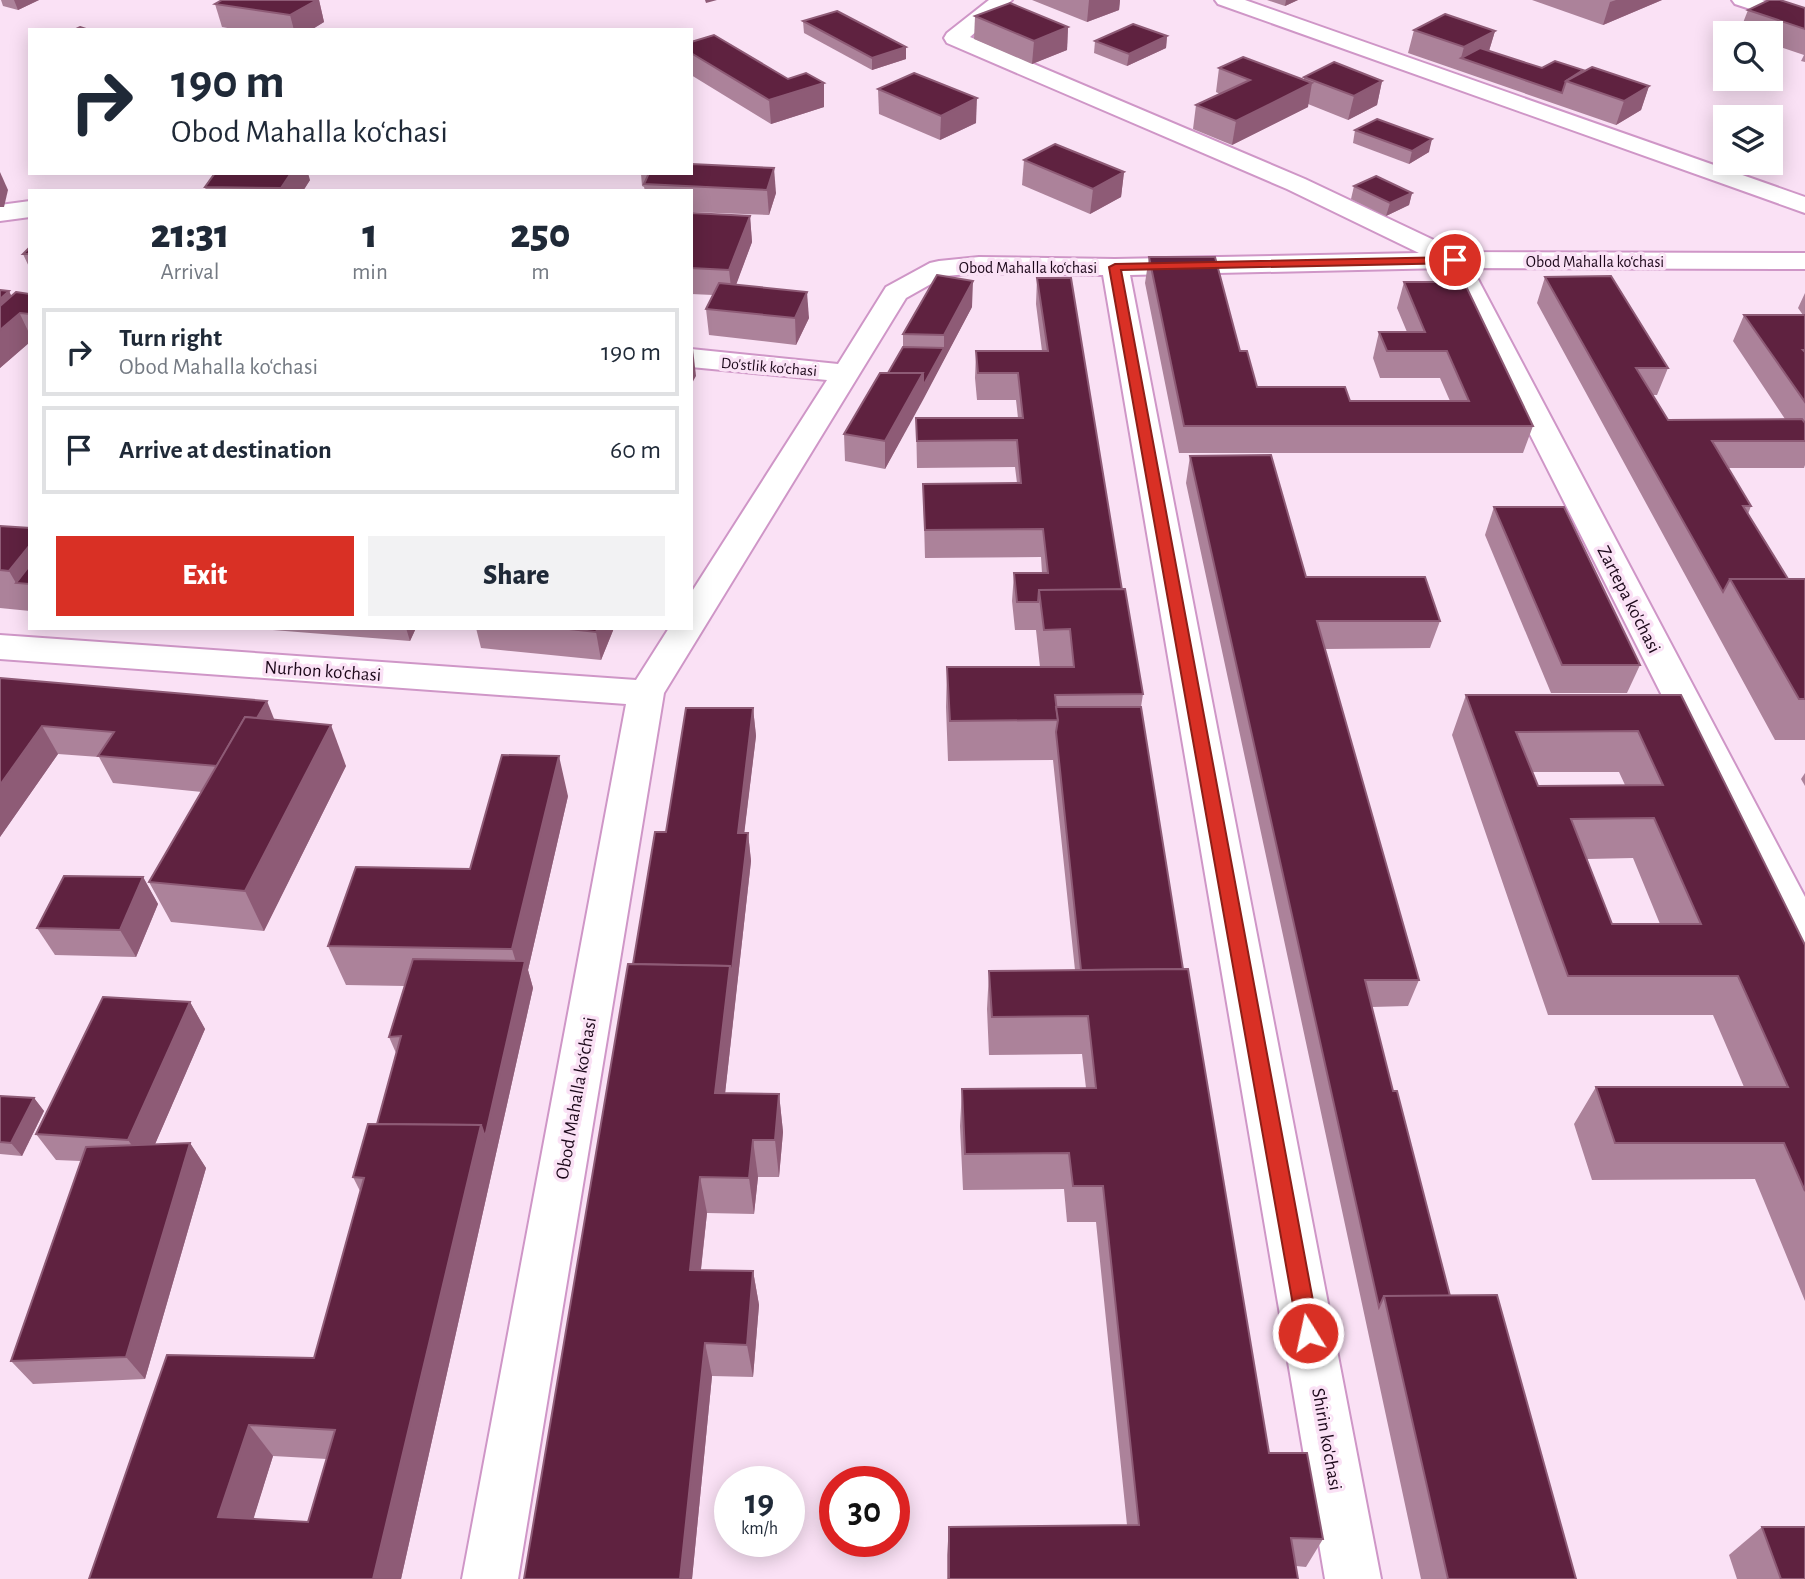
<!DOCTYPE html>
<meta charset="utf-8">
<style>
body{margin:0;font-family:"Alegreya Sans",sans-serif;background:#f2f2f3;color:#1f2937;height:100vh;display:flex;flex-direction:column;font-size:26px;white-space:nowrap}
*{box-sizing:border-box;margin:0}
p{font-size:23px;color:#747a83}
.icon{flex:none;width:38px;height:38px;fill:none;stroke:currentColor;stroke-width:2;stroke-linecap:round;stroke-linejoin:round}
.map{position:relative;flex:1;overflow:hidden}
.panel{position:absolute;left:28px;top:189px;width:665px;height:441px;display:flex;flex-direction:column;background:#fff;border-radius:0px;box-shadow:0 4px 18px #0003}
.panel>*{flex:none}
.hud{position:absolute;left:28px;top:28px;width:665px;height:147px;border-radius:0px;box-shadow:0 4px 18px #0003;background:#fff;color:#1f2937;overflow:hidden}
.buttons{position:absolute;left:1713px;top:21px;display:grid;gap:14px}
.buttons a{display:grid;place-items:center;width:70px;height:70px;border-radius:0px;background:#fff;box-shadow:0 4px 18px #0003;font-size:35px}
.speed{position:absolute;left:714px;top:1466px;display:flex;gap:14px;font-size:35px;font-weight:700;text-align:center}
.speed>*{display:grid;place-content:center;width:91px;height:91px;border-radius:50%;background:#fff;box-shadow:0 4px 18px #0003;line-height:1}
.speed small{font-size:18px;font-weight:400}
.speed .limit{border:10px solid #d22;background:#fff;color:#111}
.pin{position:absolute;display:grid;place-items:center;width:60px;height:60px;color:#fff;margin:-30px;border:4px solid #fff;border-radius:50%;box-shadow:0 2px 7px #0007}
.me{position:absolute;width:77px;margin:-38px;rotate:350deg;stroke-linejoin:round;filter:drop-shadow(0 0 5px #0008)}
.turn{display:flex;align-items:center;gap:24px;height:147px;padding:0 28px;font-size:32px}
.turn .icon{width:91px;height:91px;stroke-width:2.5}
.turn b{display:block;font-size:49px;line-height:60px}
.eta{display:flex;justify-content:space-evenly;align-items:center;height:119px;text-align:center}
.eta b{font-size:42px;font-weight:800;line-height:49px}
.primary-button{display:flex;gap:14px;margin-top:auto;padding:14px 28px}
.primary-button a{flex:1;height:80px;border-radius:0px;background:#d93025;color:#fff;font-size:28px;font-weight:800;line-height:80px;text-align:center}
.primary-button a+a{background:#f2f2f3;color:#1f2937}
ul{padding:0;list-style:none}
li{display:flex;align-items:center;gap:21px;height:88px;margin:0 14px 10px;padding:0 14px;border:4px solid #e0e1e3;border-radius:0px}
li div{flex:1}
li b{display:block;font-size:26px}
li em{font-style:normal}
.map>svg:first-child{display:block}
</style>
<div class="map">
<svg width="1805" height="1579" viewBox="0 0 1805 1579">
<rect width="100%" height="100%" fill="#fae1f5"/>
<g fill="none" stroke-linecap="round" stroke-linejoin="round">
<defs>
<g id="street">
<polygon points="989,0 1012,0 970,37 1305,179 1459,252 1805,253 1805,269 1472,268 1805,897 1805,954 1790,949 1446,268 1130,275 1381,1579 1325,1579 1103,275 979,273 945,276 906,298 664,693 518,1579 462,1579 626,704 0,659 0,635 636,680 669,628 691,628 691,593 827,380 691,367 691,349 838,364 886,287 930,263 939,261 979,257 1115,259 1419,253 1287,189 947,43 944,38 947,33"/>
<polygon points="1215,0 1245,0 1805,197 1805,213 1218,4"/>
<polygon points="1732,0 1762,0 1805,14 1805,27 1735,4"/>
<polygon points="30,201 30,217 0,221 0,205"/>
</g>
</defs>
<!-- street casing -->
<use href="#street" stroke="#cf96c7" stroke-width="4"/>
<!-- street -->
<use href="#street" fill="#fff" fill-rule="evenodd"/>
</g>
<!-- wall -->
<g fill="#ac829a" fill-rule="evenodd">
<polygon points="1,0 39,0 18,10 3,6"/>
<polygon points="222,0 319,0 324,22 311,30 238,30 222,27 215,4"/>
<polygon points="1032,0 1120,0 1119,10 1087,22"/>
<polygon points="1267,0 1298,0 1285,6"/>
<polygon points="1532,0 1662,0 1603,25"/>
<polygon points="1805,8 1805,62 1801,61 1804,55 1771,44 1771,33 1739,33 1748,10"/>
<polygon points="975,16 1068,27 1067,50 1032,64 974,39"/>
<polygon points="803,21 906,59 872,70 804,33"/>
<polygon points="1414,30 1495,31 1489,51 1542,68 1583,70 1583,72 1649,86 1641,110 1616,125 1408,53"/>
<polygon points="1167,36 1166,48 1127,66 1094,53 1095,41"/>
<polygon points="691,42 788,79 824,83 824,107 771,124 691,75"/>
<polygon points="1219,68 1304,80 1304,77 1382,81 1377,105 1348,120 1308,104 1308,107 1232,145 1193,129 1196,105 1220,94 1216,92"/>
<polygon points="878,89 976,123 940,140 879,114"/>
<polygon points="1355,130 1429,152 1409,164 1353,143"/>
<polygon points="1024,160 1124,172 1121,197 1090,214 1022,185"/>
<polygon points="691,164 776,193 769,215 691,212 691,191 645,191 644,187 642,186 641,174"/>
<polygon points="310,180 303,191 206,191 205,187"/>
<polygon points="1354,186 1412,193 1409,205 1386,216 1351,199"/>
<polygon points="691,213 750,216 752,242 736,284 809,318 796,345 709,335 706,309 713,295 691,294"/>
<polygon points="30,247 30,269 23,254"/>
<polygon points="1149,257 1240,351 1257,387 1350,401 1450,401 1440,378 1380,378 1373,358 1379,332 1407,332 1397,308 1404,282 1533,426 1523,453 1179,453 1145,283"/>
<polygon points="1545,277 1668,368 1657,395 1653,395 1668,420 1785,419 1733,341 1744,315 1803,315 1798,308 1805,293 1805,465 1804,468 1728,468 1751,506 1748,514 1788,579 1805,579 1805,740 1775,740 1537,303"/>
<polygon points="1037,278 1122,589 1143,694 1141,707 1183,969 1269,1453 1323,1539 1306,1567 1296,1566 1298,1579 947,1579 947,1555 949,1527 1127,1525 1096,1222 1067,1222 1064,1189 963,1190 960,1126 962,1089 1086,1088 1082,1054 989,1055 987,1009 989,971 1075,970 1053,760 948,761 946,707 947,667 1040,667 1036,630 1015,630 1012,601 1014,573 1042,573 1041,557 925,558 923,484 1017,483 1015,467 917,468 916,418 1018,418 1016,400 977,400 975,378 976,351 1042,351 1036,304"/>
<polygon points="0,290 9,291 11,296 30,294 30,342 0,368"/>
<polygon points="972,307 885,469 845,461 844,434 888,373 903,347 903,334"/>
<polygon points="1190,456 1306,577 1440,621 1430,648 1325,649 1419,980 1408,1006 1372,1007 1393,1091 1450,1296 1576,1579 1421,1579 1186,483"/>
<polygon points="1494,507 1640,665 1627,693 1551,693 1485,535"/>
<polygon points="0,526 30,528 30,611 0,608"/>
<polygon points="248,628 416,628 410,641"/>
<polygon points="476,628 614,628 601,660 481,648"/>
<polygon points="0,678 275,720 346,766 264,931 171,922 149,882 202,792 113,783 99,757 58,754 0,837"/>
<path d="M1466 695H1681L1805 945V1301L1755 1179 1592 1180 1574 1124 1596 1087H1744L1713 1015H1548L1452 735ZM1532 772H1619L1625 785 1538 786ZM1633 858 1660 924H1612L1587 859Z"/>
<polygon points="753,708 756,736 744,833 748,833 751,861 725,1093 779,1094 783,1132 779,1177 758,1177 754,1214 707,1213 701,1270 753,1271 759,1305 753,1377 712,1376 692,1579 524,1579 633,964 666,832"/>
<polygon points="1805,773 1805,786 1801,779"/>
<path d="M568 796 528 970 533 988 401 1579H89L314 1358 360 1191 353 1177 377 1124 396 1053 389 1037 405 986 346 985 328 946 470 869ZM273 1456 327 1459 308 1522 253 1519Z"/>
<polygon points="143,877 158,904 136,957 55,955 37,928"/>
<polygon points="190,1002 205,1029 155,1144 190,1143 206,1168 145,1379 33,1384 11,1361 81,1161 56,1160 36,1134"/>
<polygon points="0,1096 34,1098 44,1111 22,1156 0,1154"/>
<polygon points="1762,1527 1805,1579 1737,1579 1729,1555"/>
</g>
<!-- shaded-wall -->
<g fill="#8e5b76">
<polygon points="14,0 39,0 18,10"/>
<polygon points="317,0 319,0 324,22 311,30 294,30 290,15"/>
<polygon points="705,0 717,0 706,3"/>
<polygon points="1089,0 1120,0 1119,10 1087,22"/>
<polygon points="1286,0 1298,0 1285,6"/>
<polygon points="1616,0 1662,0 1603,25 1610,2"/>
<polygon points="1068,27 1067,50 1032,64 1034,41"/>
<polygon points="1495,31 1488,54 1461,58 1464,47"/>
<polygon points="1167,36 1166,48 1127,66 1129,54"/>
<polygon points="906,47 906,59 872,70 872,58"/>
<polygon points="1382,81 1377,105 1348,120 1354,96"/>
<polygon points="824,83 824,107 771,124 769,100"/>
<polygon points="1312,83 1308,107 1232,145 1236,121"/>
<polygon points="1649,86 1641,110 1616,125 1624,101"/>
<polygon points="977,98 976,123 940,140 941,116"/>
<polygon points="1432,139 1429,152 1409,164 1412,151"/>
<polygon points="774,168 776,193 769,215 767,190"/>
<polygon points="0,172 8,190 4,207 0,207"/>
<polygon points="1124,172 1121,197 1090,214 1093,189"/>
<polygon points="291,173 308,173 310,180 303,191 281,191 281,188"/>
<polygon points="1412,193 1409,205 1386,216 1390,203"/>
<polygon points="750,216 752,242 732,296 729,270"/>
<polygon points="973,281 972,307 923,400 923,386 944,348 944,335"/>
<polygon points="9,291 30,335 30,342 0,368 0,299"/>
<polygon points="807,292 809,318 796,345 795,318"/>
<polygon points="693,349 696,376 691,385 691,353"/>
<polygon points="923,373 923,400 885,469 885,441"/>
<polygon points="30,545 30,584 16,583 9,571"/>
<polygon points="406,628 416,628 410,641"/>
<polygon points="598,628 614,628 601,660 596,632"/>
<polygon points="267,701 278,729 228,768"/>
<polygon points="753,708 756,736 741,860 738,833"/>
<polygon points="331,725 346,766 264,931 245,891"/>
<polygon points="42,726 58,754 0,837 0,785"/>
<polygon points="559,756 568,796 528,970 533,988 401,1579 373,1579 481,1125 521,979 512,949"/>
<polygon points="748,833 751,861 721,1130 715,1093 730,966"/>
<polygon points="143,877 158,904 136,957 120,930"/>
<polygon points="190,1002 205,1029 146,1165 128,1140"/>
<polygon points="779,1094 783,1132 779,1177 775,1140"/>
<polygon points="34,1098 44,1111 22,1156 11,1143"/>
<polygon points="753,1140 758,1177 754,1214 749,1178"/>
<polygon points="190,1143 206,1168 145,1379 126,1357"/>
<polygon points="700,1177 707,1213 697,1304 690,1270"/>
<polygon points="753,1271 759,1305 753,1377 747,1345"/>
<polygon points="705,1343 712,1376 692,1579 680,1579"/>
<polygon points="249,1425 273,1456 245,1546 218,1517"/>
</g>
<!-- building -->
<g fill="#5f2240" stroke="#8e5b76" stroke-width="2" fill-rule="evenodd">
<polygon points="222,0 317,0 290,15 215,4"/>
<polygon points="1769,0 1780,0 1805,8 1805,29 1748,10"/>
<polygon points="1010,3 1068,27 1034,41 975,16"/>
<polygon points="837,11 906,47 872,58 803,21"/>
<polygon points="1445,14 1495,31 1464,47 1414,30"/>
<polygon points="1133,24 1167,36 1129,54 1095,41"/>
<polygon points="80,27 89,30 74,30"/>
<polygon points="714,35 788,79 806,73 824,83 769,100 691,53 691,42"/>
<polygon points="1480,48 1542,68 1555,61 1583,70 1566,81 1562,93 1461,58"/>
<polygon points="1243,57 1312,83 1236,121 1196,105 1250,80 1219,68"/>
<polygon points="1334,62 1382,81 1354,96 1304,77"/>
<polygon points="1592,67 1649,86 1624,101 1566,81"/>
<polygon points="914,73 977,98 941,116 878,89"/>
<polygon points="1377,119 1432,139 1412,151 1355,130"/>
<polygon points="1055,144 1124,172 1093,189 1024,160"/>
<polygon points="691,164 774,168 767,190 644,184 649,173 691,173"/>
<polygon points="215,173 291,173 281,188 205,187"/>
<polygon points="1376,176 1412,193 1390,203 1354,186"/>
<polygon points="691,213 750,216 729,270 691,268"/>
<polygon points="30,247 30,254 23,254"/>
<polygon points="1149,257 1215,257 1240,351 1247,351 1257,387 1345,387 1350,401 1469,401 1447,351 1387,351 1379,332 1425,332 1404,282 1464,282 1533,426 1184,426"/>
<polygon points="937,275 973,281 944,335 903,334"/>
<polygon points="1611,276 1668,368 1636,368 1668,420 1802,419 1805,423 1805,441 1712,441 1751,506 1743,506 1788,579 1730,579 1723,592 1545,277"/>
<polygon points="1037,278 1071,278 1122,590 1039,590 1038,602 1017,602 1014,573 1048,573 1043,529 925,530 923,484 1021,483 1017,440 917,441 916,418 1023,418 1018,373 978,373 976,351 1048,351"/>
<polygon points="719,283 807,292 795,318 706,309"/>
<polygon points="0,290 9,291 0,299"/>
<polygon points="16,292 30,294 30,314 20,313 0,330 0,306"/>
<polygon points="1744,315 1805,315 1805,350 1803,350 1805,352 1805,402"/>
<polygon points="903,347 944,348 923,386 923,373 888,373"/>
<polygon points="880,373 923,373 885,441 844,434"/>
<polygon points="1271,455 1306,577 1425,577 1440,621 1317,621 1419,980 1365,980 1393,1091 1397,1091 1450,1296 1384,1296 1379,1307 1190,456"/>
<polygon points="1494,507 1564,507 1640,665 1562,665"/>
<polygon points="0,526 30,528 30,545 9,571 0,570"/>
<polygon points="30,565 30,584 16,583"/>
<polygon points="1730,579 1805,579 1805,699 1799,699"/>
<polygon points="1125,589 1143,694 1055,695 1058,720 950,721 947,667 1074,667 1070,629 1044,630 1039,590"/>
<polygon points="560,628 598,628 596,632"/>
<polygon points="0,678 267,701 257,718 245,717 217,766 98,756 114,732 42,726 0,785"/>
<path d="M1466 695H1681L1805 945V1191L1784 1143H1615L1596 1087H1788L1738 976H1568ZM1638 731 1663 785 1538 786 1516 732ZM1654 818 1701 924H1612L1571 819Z"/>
<polygon points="1056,707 1141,707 1183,969 1081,970 1056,732 1058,720"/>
<polygon points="686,708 753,708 738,833 748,833 731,978 730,966 633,964 655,832 666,832"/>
<polygon points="245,717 331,725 245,891 149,882"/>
<polygon points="502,755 559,756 512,949 328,946 356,867 470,869"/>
<polygon points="64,876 143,877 120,930 37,928"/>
<polygon points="413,959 525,961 485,1137 481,1125 377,1124 401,1036 389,1037"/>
<polygon points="628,964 730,966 715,1093 779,1094 775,1140 753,1140 749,1178 700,1177 690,1270 753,1271 747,1345 705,1343 680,1579 524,1579"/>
<polygon points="1188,969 1269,1453 1307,1453 1323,1539 1291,1538 1298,1579 949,1579 949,1527 1139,1525 1103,1186 1073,1186 1069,1153 965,1154 962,1089 1096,1088 1088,1016 992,1017 989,971"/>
<polygon points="103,997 190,1002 128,1140 36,1134"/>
<polygon points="0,1096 34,1098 11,1143 0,1142"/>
<path d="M368 1124 481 1125 373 1579H89L167 1355 314 1358 364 1178 353 1177ZM249 1425 335 1430 308 1522 218 1517Z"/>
<polygon points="190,1143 126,1357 11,1361 86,1147"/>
<polygon points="1497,1295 1576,1579 1448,1579 1384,1296"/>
<polygon points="1762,1527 1805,1527 1805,1579 1781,1579"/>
</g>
<!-- route -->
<polygon fill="#d93025" stroke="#8d1f18" stroke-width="2" points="1455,257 1461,260 1459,263 1121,270 1319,1333 1316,1340 1308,1343 1301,1340 1298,1333 1109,267 1115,264"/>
<g text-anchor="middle" stroke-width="7" stroke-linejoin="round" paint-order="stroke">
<!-- far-street labels -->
<g font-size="16" fill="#1c081a" stroke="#fae1f5">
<text x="1595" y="267">Obod Mahalla ko‘chasi</text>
<text x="1028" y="273">Obod Mahalla ko‘chasi</text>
<text transform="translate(769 366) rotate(5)" y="6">Do'stlik ko'chasi</text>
</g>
<!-- street labels -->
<g font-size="19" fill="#1c081a" stroke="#fae1f5">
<text transform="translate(1630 599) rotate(63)" y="7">Zartepa ko'chasi</text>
<text transform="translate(323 670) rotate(4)" y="7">Nurhon ko'chasi</text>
<text transform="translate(575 1098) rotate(-80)" y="7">Obod Mahalla ko‘chasi</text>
<text transform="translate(1328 1439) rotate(80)" y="7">Shirin ko'chasi</text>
</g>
</g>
</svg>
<div class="buttons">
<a><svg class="icon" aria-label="search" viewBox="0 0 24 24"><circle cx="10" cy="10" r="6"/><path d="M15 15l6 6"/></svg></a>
<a><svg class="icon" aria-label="layers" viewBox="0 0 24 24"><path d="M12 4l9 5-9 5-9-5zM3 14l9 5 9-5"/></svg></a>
</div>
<div class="speed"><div>19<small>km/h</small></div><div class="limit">30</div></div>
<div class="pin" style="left:1455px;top:260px;background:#d93025"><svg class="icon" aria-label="arrive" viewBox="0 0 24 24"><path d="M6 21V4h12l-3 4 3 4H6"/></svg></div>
<svg class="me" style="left:1308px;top:1333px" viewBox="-20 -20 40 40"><circle r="17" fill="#d93025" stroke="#fff" stroke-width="3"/><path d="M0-11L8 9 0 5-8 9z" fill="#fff"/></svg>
<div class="hud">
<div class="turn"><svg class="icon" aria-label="right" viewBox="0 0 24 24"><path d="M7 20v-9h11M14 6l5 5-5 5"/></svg><div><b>190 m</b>Obod Mahalla ko‘chasi</div></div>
</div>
<section class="panel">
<div class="eta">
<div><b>21:31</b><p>Arrival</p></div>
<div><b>1</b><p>min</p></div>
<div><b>250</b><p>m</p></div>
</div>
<ul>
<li><svg class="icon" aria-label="right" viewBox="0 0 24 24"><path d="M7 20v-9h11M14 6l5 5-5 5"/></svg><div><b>Turn right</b><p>Obod Mahalla ko‘chasi</p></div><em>190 m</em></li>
<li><svg class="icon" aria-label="arrive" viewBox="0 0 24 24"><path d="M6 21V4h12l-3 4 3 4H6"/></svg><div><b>Arrive at destination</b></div><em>60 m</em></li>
</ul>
<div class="primary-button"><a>Exit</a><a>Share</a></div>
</section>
</div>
